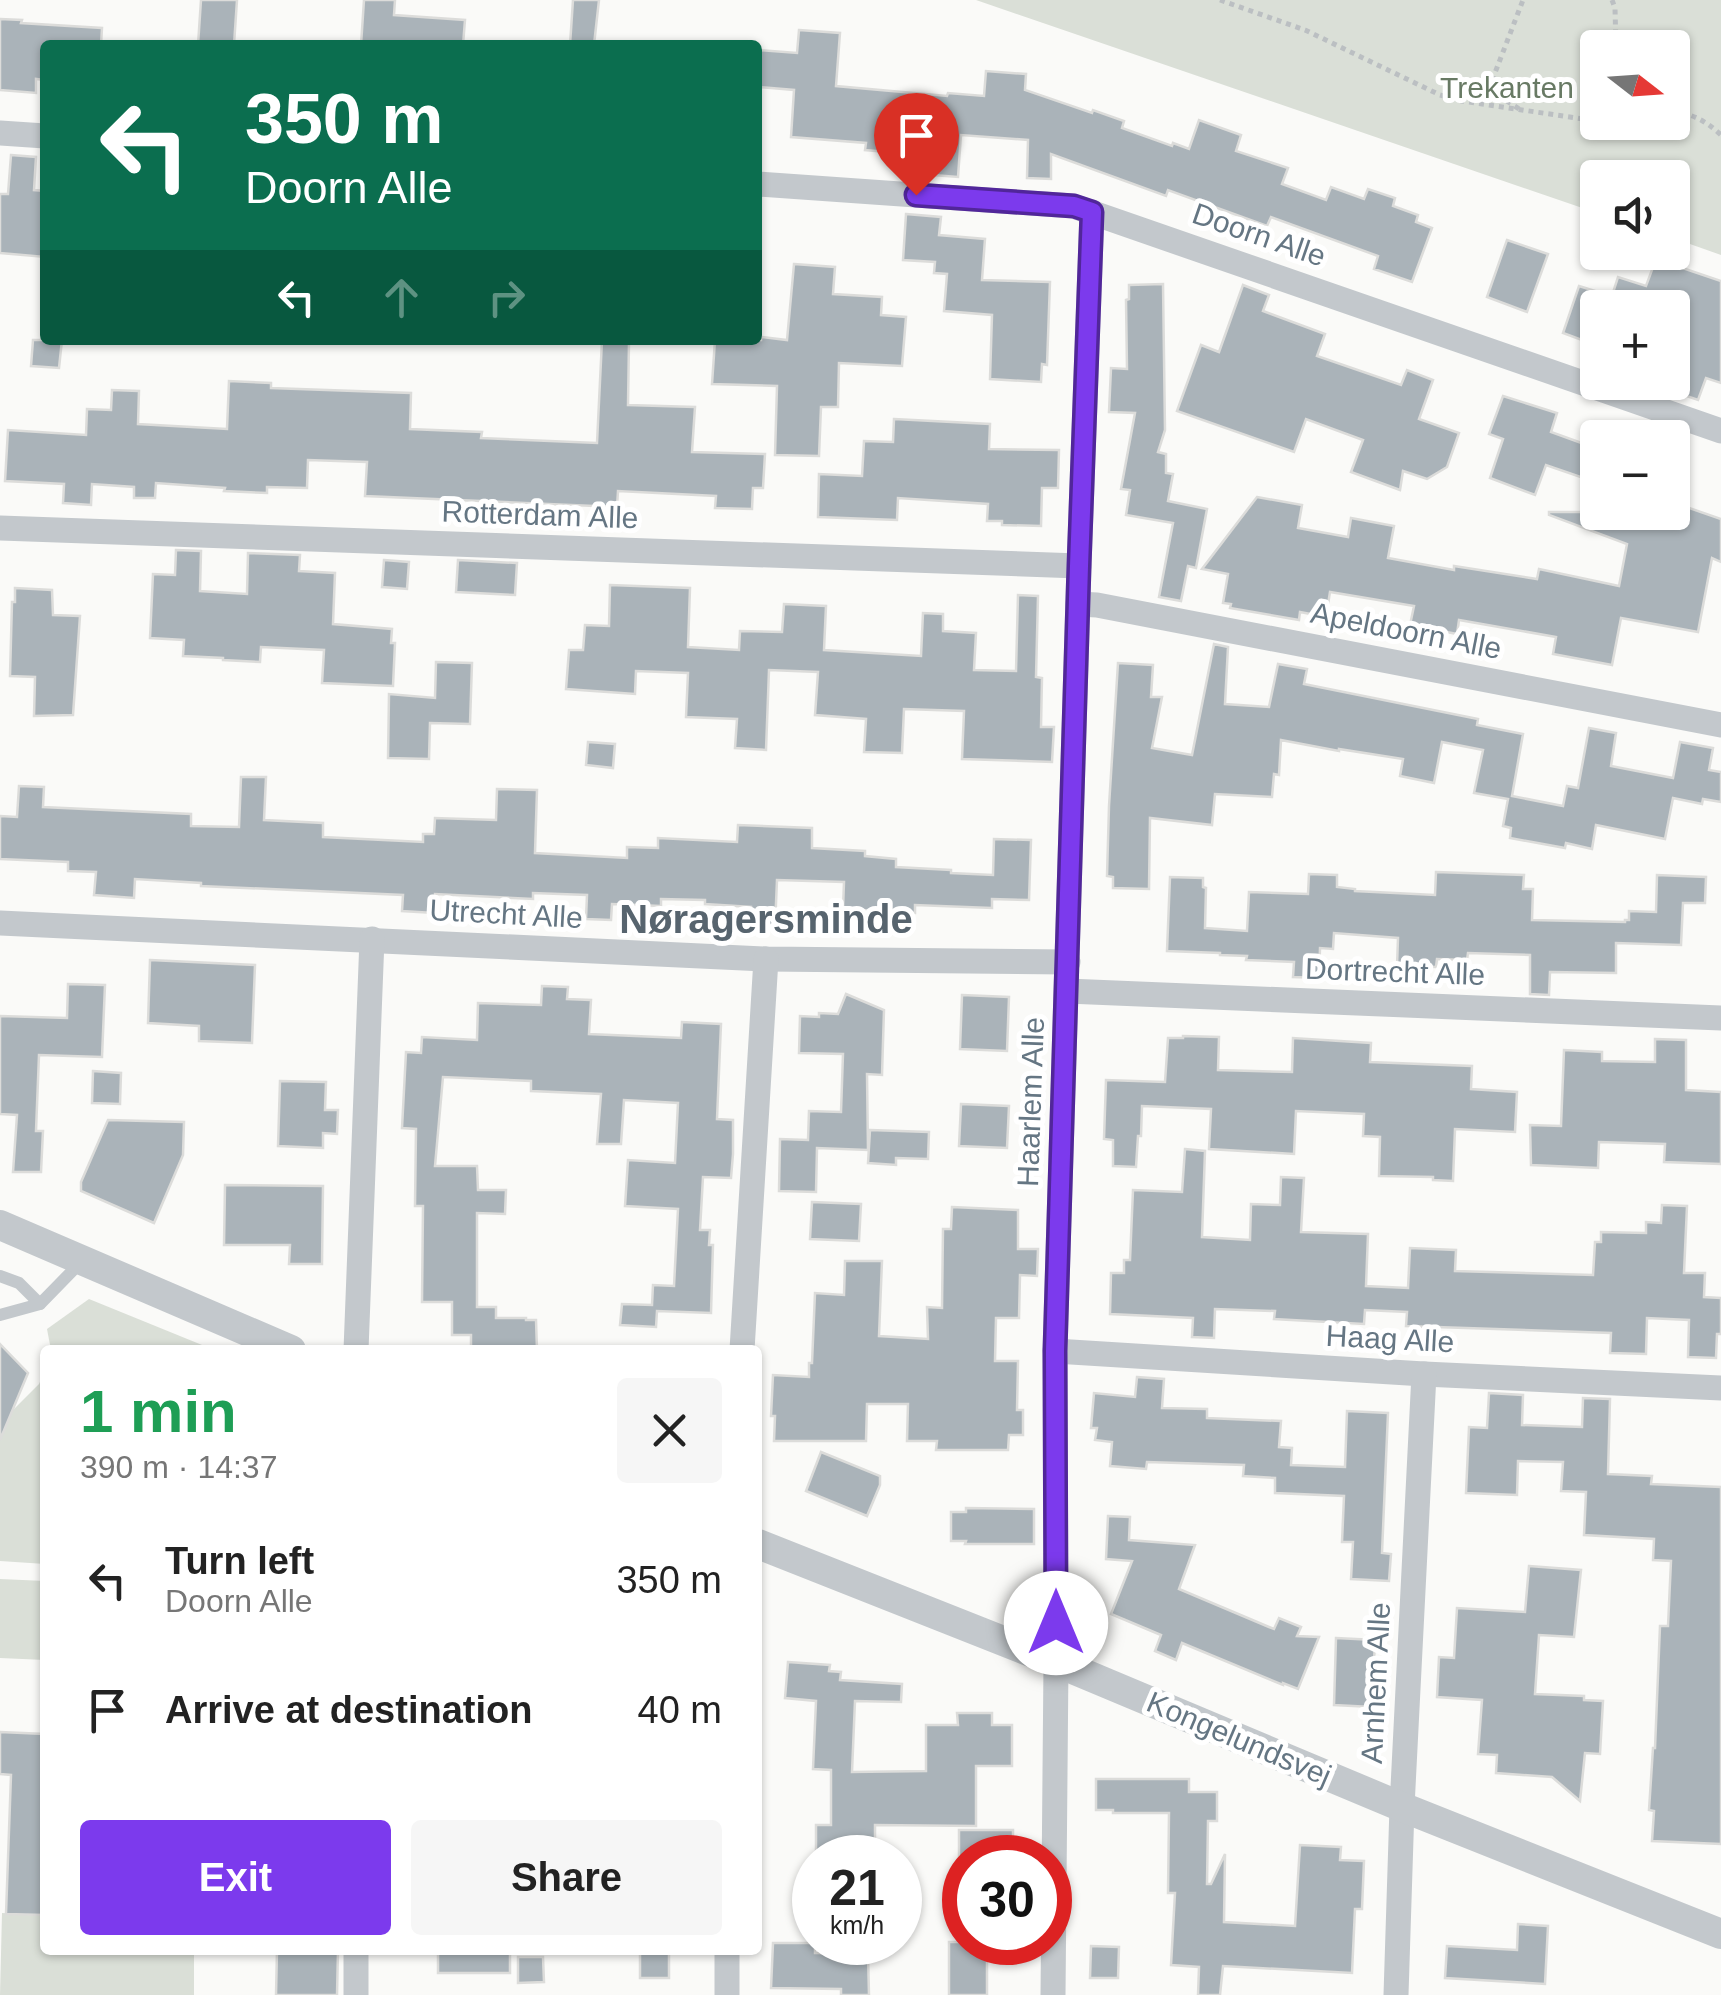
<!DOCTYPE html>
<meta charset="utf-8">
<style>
body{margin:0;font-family:Arial,sans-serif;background:#f6f6f6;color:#222;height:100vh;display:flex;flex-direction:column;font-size:38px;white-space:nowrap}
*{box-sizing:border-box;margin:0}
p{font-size:32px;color:#767676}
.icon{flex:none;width:55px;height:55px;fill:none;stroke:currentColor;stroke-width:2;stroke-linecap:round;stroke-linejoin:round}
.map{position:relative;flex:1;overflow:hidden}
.side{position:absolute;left:40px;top:1345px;width:722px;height:610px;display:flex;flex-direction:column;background:#fff;border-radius:10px;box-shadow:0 2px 8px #0004}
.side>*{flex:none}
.guide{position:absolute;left:40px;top:40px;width:722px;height:305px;border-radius:10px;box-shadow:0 2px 8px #0004;background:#0b6e4f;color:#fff;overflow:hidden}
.needle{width:65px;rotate:107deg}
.fabs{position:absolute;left:1580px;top:30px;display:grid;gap:20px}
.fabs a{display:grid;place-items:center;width:110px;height:110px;border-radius:10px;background:#fff;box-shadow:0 2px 8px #0004;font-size:50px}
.speed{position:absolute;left:792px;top:1835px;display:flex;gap:20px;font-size:50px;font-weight:700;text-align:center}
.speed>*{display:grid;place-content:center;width:130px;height:130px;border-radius:50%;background:#fff;box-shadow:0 2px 8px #0004;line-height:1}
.speed small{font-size:25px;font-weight:400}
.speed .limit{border:15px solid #d22;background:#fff;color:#111}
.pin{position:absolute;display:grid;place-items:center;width:85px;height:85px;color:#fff;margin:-102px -42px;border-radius:50% 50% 50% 0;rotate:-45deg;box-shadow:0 0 10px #0007}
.pin .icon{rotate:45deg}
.me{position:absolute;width:110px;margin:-55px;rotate:0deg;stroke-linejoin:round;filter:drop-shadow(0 0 8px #0008)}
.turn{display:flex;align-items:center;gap:35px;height:210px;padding:0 40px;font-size:45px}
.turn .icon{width:130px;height:130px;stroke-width:2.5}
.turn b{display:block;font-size:70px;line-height:85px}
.lanes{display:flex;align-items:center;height:95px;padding:0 40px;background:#0003;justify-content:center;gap:50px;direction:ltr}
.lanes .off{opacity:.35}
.round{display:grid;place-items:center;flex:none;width:105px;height:105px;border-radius:10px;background:#f6f6f6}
.headline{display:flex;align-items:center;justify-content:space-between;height:170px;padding:0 40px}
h1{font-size:60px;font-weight:800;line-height:75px;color:#1e9e55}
.primary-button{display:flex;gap:20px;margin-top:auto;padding:20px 40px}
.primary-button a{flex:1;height:115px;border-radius:10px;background:#7c3aed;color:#fff;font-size:40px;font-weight:800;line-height:115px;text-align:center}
.primary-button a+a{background:#f6f6f6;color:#222}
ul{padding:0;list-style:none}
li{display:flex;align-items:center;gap:30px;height:130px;padding:0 40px}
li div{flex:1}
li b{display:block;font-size:38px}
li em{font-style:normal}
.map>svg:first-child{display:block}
</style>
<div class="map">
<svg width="1721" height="1995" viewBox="0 0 1721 1995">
<rect width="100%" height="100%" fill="#fafaf8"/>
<!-- green -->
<g fill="#dadfd7" fill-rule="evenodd">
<path d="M976 0H1721V255L1673 238 1672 178H1598L1597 213ZM1598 48H1672V122H1598Z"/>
<polygon points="89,1299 207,1347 207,1350 51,1350 47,1329"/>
<polygon points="45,1370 45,1564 0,1561 0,1405 12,1411 39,1384"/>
<polygon points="0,1579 45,1581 45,1660 0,1658"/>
<polygon points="2,1913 45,1915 45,1950 194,1950 194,1995 0,1995"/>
</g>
<!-- building -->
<g fill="#aab3b9" stroke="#dcdcda" stroke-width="2.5">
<polygon points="201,0 237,0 234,45 198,45"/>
<polygon points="364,0 395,0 394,15 465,20 463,45 361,45"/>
<polygon points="573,0 599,0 594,45 570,45"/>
<polygon points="0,19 22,20 21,23 102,28 101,45 45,45 45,80 36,79 36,93 0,90"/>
<polygon points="799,30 840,33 836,86 947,96 948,93 984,96 986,71 1026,74 1025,90 1092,113 1093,110 1124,121 1122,128 1172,146 1173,143 1189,149 1199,120 1241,135 1236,151 1288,168 1282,184 1326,200 1331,187 1364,199 1368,189 1395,198 1393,206 1418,215 1416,222 1432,228 1412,282 1374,269 1378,256 1271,217 1267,226 1168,190 1166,196 1051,154 1051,179 1027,178 1028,140 961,135 958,177 933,175 934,156 865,150 866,143 791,137 794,90 758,87 758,50 797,53"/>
<polygon points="11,155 36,157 34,190 45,191 45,257 0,253 0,194 8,194"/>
<polygon points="906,214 941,217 939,235 985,239 982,280 1050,282 1047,365 1042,364 1041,382 990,379 992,315 944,311 947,274 934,273 935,262 903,260"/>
<polygon points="1507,240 1548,254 1527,312 1487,297"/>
<polygon points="1656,259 1721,281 1721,383 1706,378 1698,400 1675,392 1688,355 1672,349 1672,308 1608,308 1618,277 1646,286"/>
<polygon points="794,264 835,267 833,294 882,297 881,315 906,317 902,366 839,363 838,407 821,407 819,456 775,455 777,386 712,384 715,340 761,340 761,337 787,340"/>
<polygon points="1163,284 1165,430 1158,452 1166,454 1166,473 1173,474 1168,501 1207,509 1196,568 1188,566 1181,601 1159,597 1173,523 1126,515 1130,490 1121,489 1135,413 1109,412 1111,368 1127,369 1126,300 1129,299 1129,285"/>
<polygon points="1243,285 1269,295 1263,311 1325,334 1317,356 1401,385 1407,370 1433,380 1419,419 1459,433 1447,467 1427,479 1403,471 1400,490 1351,472 1363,440 1306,419 1294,452 1177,411 1201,345 1219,352"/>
<polygon points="1579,286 1598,292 1598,346 1563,333"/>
<polygon points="33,340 62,340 59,368 31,366"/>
<polygon points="602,340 629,342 628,405 695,407 692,452 765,454 763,488 753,488 752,509 715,508 716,496 618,491 617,507 365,496 367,462 308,460 307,488 267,487 267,493 224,491 225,488 156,483 155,498 134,498 134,487 92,484 91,505 63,503 64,484 5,481 8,430 86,435 87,409 111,410 112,390 139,391 138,424 227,429 229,381 271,383 271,388 411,393 410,429 482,432 481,438 597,443"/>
<polygon points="1503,396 1557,413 1551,432 1598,449 1598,483 1546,465 1535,495 1490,478 1503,439 1489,434"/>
<polygon points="894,419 990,424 989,449 1059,450 1058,488 1042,488 1041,526 1002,525 1002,521 987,521 988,504 898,498 897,520 818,517 819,474 862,476 864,441 893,442"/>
<polygon points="1257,497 1302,505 1298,528 1348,537 1351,518 1394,526 1388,558 1454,570 1454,566 1537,579 1539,569 1619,586 1627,544 1549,515 1549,512 1672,512 1672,502 1721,519 1721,562 1712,558 1698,632 1621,618 1612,665 1553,654 1556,637 1459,620 1457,634 1410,625 1414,606 1330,592 1326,617 1300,612 1299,620 1230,608 1231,604 1223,603 1228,574 1202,569"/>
<polygon points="176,550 201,551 200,591 247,594 248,553 300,555 299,571 335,573 333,624 392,629 391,643 395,643 393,686 322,683 324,650 261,647 260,662 223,660 223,658 183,656 184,640 150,638 153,574 175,575"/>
<polygon points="384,560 409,562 407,589 382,587"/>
<polygon points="458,560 517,563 515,595 456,592"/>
<polygon points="610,585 690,588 688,647 739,650 740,631 782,632 784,604 826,606 824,650 921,656 923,613 943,614 943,631 976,633 974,670 1016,671 1018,595 1038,596 1036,677 1042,678 1041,727 1054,727 1052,762 962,759 964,711 904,709 902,753 864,752 866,719 815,715 818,672 769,670 766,750 735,748 737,719 686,717 688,673 636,671 635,694 566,689 569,650 583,650 585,625 609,626"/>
<polygon points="15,588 52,590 53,615 80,616 73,715 34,716 35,677 10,676 12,602 15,602"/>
<polygon points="1214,644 1228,647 1225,704 1269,707 1278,664 1307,669 1304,684 1478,719 1477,725 1523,734 1512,796 1563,806 1567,786 1578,788 1589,728 1616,733 1611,766 1673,778 1680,742 1713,748 1709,770 1721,772 1721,802 1703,799 1702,804 1673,798 1665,839 1596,825 1592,849 1566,843 1565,848 1510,838 1511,828 1503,826 1508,799 1474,793 1483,750 1442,742 1434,783 1400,776 1403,759 1339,749 1339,751 1281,740 1279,775 1274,774 1272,797 1215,794 1212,825 1150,818 1149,889 1113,888 1113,877 1107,876 1109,806 1118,663 1153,665 1151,697 1162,697 1152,748 1192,755"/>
<polygon points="436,662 472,663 470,724 430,723 429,759 388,758 389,694 435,698"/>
<polygon points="588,742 615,744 613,768 586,765"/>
<polygon points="241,777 266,777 264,820 323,823 323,837 423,842 423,834 434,834 435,818 496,820 497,789 537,790 535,853 627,858 627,847 658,848 658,838 737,842 738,825 812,828 812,848 865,851 865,856 896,859 896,867 951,870 951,873 993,875 994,839 1031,840 1029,900 992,899 992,908 915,905 915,913 843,909 844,882 777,880 775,927 750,926 751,907 705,904 705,900 661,899 661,906 612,904 611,920 586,919 587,895 533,893 533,899 435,894 434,913 402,911 403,895 201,886 201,883 135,879 134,898 94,895 96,872 68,871 68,862 0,859 0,816 17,817 19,786 44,787 43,807 191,814 191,826 239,827"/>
<polygon points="1436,872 1524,875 1523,889 1533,889 1532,920 1625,922 1625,920 1629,920 1629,911 1656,912 1657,875 1706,877 1705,903 1683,903 1681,945 1616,943 1616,973 1550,972 1549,995 1530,994 1530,955 1468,953 1467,960 1437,959 1436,967 1397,966 1398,938 1334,933 1333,949 1320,948 1319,978 1293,977 1294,962 1246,960 1247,956 1220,955 1220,953 1167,951 1170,877 1203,878 1203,887 1206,888 1205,928 1247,931 1249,892 1308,894 1309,874 1337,875 1337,887 1355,889 1355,891 1435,895"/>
<polygon points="150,960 255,965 252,1043 199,1041 199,1026 148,1023"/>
<polygon points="68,984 105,985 102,1057 39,1055 36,1131 43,1131 41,1172 13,1172 17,1115 0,1114 0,1016 67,1018"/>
<polygon points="542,986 568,987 567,999 591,1000 589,1034 681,1038 682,1022 721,1024 717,1119 733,1120 733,1154 731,1178 703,1177 700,1230 710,1230 709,1245 713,1245 711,1313 657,1311 656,1327 620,1325 622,1304 652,1305 653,1285 674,1286 678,1209 625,1206 628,1160 675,1163 678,1103 624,1100 621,1144 597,1144 601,1094 531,1091 531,1081 443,1077 435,1166 477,1166 478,1190 506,1190 505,1214 477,1213 477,1307 496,1307 496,1318 526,1318 526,1320 536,1320 537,1350 471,1350 471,1335 452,1335 452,1302 422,1302 423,1206 415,1206 416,1129 402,1128 406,1052 421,1053 422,1037 477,1040 478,1003 541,1005"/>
<polygon points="846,994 884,1010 882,1075 867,1074 868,1150 817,1148 816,1192 779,1191 780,1139 808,1140 809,1111 841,1112 843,1054 799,1053 800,1016 819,1017 819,1013 838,1014"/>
<polygon points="962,995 1009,997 1007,1051 960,1049"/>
<polygon points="1183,1036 1219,1037 1218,1070 1292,1072 1293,1038 1371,1043 1370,1062 1472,1066 1471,1089 1517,1092 1515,1132 1455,1129 1453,1181 1433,1180 1433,1177 1379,1176 1380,1137 1363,1136 1364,1114 1296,1111 1294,1154 1209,1149 1211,1109 1142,1106 1141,1136 1138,1136 1136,1167 1113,1166 1113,1140 1104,1139 1106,1080 1165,1082 1168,1038 1183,1038"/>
<polygon points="1655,1039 1686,1040 1686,1090 1721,1092 1721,1164 1664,1162 1665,1144 1599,1142 1598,1168 1531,1165 1530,1125 1561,1126 1564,1050 1602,1052 1602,1061 1655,1062"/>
<polygon points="93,1071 121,1073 120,1104 92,1103"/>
<polygon points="280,1081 326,1082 325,1110 338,1110 337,1134 323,1133 323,1148 278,1146"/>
<polygon points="961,1104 1009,1106 1007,1148 959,1146"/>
<polygon points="108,1120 184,1122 183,1155 154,1223 81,1191 81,1182"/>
<polygon points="870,1130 929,1132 928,1159 896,1158 896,1165 868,1163"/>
<polygon points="1185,1149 1205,1151 1202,1237 1250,1240 1251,1204 1280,1205 1281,1177 1304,1178 1301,1232 1368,1234 1366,1286 1408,1288 1410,1248 1456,1250 1455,1271 1593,1275 1595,1242 1601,1242 1601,1232 1646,1233 1646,1222 1661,1223 1662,1205 1687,1206 1684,1273 1705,1273 1704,1297 1721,1298 1721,1334 1717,1334 1716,1358 1688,1357 1689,1320 1647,1318 1646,1354 1610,1353 1611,1333 1406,1326 1407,1312 1365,1310 1364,1324 1274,1319 1275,1311 1215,1309 1214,1338 1192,1337 1193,1318 1110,1314 1111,1273 1124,1273 1124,1260 1130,1260 1133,1190 1182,1192"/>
<polygon points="225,1185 323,1186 322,1264 289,1264 290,1245 224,1245"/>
<polygon points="812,1202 861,1204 859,1241 810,1239"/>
<polygon points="952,1207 1018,1210 1018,1249 1038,1249 1037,1276 1020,1275 1019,1318 996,1318 995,1361 1018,1361 1017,1410 1023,1410 1023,1435 1009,1435 1008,1450 936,1450 937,1441 907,1441 908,1404 867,1404 866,1441 774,1441 775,1416 771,1416 773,1375 809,1377 809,1363 812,1363 815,1293 844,1295 845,1261 882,1261 879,1336 928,1339 927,1307 942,1308 943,1229 951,1229"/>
<polygon points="0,1344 28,1373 0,1440"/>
<polygon points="1137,1377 1164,1379 1162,1408 1207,1409 1207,1418 1281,1421 1279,1447 1292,1448 1291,1465 1345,1467 1347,1411 1388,1413 1382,1553 1391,1554 1389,1581 1351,1579 1353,1542 1342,1542 1344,1496 1275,1493 1275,1478 1243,1476 1244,1465 1147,1462 1146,1469 1110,1466 1112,1442 1095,1440 1097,1428 1091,1428 1094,1393 1135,1397"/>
<polygon points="1489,1393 1523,1395 1522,1425 1582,1427 1583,1398 1610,1399 1608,1474 1652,1476 1651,1484 1721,1487 1721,1844 1652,1841 1654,1811 1649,1810 1653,1748 1655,1748 1660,1626 1668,1626 1671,1561 1653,1560 1654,1539 1584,1535 1586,1492 1561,1491 1563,1462 1518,1461 1517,1495 1466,1493 1469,1427 1487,1428"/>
<polygon points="821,1452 880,1476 880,1485 867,1516 806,1491"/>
<polygon points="966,1508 1034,1509 1034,1544 965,1544 966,1541 951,1541 951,1512 966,1512"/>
<polygon points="1108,1516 1130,1517 1129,1540 1195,1545 1179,1589 1269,1627 1274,1629 1279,1618 1301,1627 1297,1636 1319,1637 1298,1689 1283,1683 1283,1685 1182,1643 1176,1660 1155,1651 1161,1635 1111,1614 1132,1561 1106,1559"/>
<polygon points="1529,1566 1581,1570 1574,1637 1539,1635 1535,1694 1584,1696 1584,1700 1603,1701 1600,1754 1585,1753 1580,1801 1552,1777 1496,1773 1497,1755 1478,1754 1482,1700 1437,1697 1439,1657 1454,1658 1457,1608 1525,1612"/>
<polygon points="1336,1638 1375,1640 1372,1707 1334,1705"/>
<polygon points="788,1662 830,1665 829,1671 841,1672 840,1680 902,1684 901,1702 855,1701 852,1772 926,1771 926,1725 958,1725 957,1713 992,1713 992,1725 1012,1725 1012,1766 976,1766 976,1826 875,1825 875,1855 816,1854 816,1825 831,1825 831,1770 813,1769 816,1701 785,1698"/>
<polygon points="0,1732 45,1734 45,1915 6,1914 11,1775 0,1774"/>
<polygon points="1096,1779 1189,1779 1189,1792 1217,1792 1217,1821 1208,1821 1207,1884 1211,1884 1225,1854 1224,1922 1295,1926 1300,1845 1341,1847 1340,1860 1364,1861 1362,1909 1355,1909 1352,1973 1223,1966 1220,1995 1198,1995 1199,1967 1171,1965 1175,1893 1168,1893 1169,1813 1113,1813 1113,1810 1096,1810"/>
<rect x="959" y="1830" width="54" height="28"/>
<polygon points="1518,1924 1548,1926 1545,1984 1445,1978 1447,1946 1517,1950"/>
<rect x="949" y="1942" width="38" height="53"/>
<polygon points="773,1943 815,1943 815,1953 868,1954 869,1995 841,1995 841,1989 771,1988"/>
<polygon points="1091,1946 1119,1947 1118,1978 1090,1978"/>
<polygon points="277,1950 338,1950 337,1995 276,1995"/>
<rect x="438" y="1950" width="72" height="23"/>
<rect x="640" y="1950" width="29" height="28"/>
<polygon points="518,1957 543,1957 544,1982 518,1983"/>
</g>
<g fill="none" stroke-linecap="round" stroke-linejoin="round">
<!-- path -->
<g stroke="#bbbfc2" stroke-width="5" stroke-dasharray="5 5" stroke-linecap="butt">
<polyline points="1220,0 1305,30 1440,95 1462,101 1583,119 1598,117"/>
<polyline points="1612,0 1615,8 1616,48"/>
<path d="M1519 109C1506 100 1493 95 1493 78L1523 0"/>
<path d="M1672 111C1693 114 1706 121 1721 135"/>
</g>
<!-- service -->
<g stroke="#c3c8cc" stroke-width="12">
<polyline points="0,1276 19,1283 40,1304"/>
<polyline points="0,1315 40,1304 81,1262"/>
</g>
<!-- minor -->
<g stroke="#c3c8cc" stroke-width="25">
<polyline points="0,133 45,136"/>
<polyline points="758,184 1073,206 1721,431"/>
<polyline points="0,528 1079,566"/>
<polyline points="1078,604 1097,605 1721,725"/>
<polyline points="0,923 766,959 1068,962"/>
<polyline points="1067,991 1721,1018"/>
<polyline points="356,1350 372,939"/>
<polyline points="742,1350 766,959"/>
<polyline points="1055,1351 1424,1374 1721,1388"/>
<polyline points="356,1950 356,1995"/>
<polyline points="727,1995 727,1950"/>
<polyline points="1053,1995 1056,1662 1055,1351 1079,566 1092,212"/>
<polyline points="1396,1995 1402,1807 1424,1374"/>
</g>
<!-- tertiary -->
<g stroke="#c3c8cc" stroke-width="30">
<polyline points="0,1225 291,1350"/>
<polyline points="758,1544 1056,1662 1402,1807 1721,1934"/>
</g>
</g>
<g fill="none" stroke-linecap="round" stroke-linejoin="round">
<defs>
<polyline id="route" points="916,195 1074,206 1092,212 1079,566 1055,1351 1056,1623"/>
</defs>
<!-- route casing -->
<use href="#route" stroke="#51269a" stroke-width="25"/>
<!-- route -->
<use href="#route" stroke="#7c3aed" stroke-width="18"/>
</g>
<g text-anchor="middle" stroke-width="10" stroke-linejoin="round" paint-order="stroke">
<!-- park labels -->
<g font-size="30" fill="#687a64" stroke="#fff">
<text x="1507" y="98">Trekanten</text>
</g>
<!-- street labels -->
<g font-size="30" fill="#657683" stroke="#fff">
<text transform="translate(1259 235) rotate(19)" y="10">Doorn Alle</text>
<text transform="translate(540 515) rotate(2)" y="10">Rotterdam Alle</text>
<text transform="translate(1406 631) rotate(11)" y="10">Apeldoorn Alle</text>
<text transform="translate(506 914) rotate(3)" y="10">Utrecht Alle</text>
<text transform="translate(1395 972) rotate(2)" y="10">Dortrecht Alle</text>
<text transform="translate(1031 1102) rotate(-88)" y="10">Haarlem Alle</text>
<text transform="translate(1390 1339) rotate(3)" y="10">Haag Alle</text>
<text transform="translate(1376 1683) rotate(-87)" y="10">Arnhem Alle</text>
<text transform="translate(1239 1739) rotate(23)" y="10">Kongelundsvej</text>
</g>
<!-- district labels -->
<g font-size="40" font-weight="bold" fill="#57646e" stroke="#fff">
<text x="766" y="933">Nøragersminde</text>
</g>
</g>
</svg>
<div class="fabs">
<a><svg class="needle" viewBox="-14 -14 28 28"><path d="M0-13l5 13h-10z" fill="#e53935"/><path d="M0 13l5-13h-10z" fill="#767676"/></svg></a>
<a><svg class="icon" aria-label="sound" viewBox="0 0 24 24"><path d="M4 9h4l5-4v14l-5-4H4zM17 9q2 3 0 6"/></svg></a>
<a>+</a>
<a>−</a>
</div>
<div class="speed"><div>21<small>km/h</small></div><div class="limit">30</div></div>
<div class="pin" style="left:916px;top:195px;background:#d93025"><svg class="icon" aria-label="arrive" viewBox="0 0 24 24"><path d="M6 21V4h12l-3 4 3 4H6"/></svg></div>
<svg class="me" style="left:1056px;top:1623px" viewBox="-20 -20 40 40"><circle r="19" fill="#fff"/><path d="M0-13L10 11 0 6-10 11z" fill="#7c3aed"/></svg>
<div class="guide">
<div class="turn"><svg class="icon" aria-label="left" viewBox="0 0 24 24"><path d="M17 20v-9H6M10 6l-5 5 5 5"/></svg><div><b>350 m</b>Doorn Alle</div></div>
<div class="lanes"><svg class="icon" aria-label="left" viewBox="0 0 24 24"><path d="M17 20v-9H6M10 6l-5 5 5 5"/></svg><svg class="icon off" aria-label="ahead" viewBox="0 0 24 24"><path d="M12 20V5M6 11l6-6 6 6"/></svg><svg class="icon off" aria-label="right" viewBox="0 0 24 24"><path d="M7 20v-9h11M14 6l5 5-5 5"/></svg></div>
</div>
<section class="side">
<div class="headline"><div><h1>1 min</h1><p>390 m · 14:37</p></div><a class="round"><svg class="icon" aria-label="close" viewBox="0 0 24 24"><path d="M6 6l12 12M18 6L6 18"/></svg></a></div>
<ul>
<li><svg class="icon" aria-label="left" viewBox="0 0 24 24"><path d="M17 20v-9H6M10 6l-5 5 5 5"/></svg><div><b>Turn left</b><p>Doorn Alle</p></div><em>350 m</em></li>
<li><svg class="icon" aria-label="arrive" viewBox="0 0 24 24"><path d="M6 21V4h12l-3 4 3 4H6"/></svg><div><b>Arrive at destination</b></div><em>40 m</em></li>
</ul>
<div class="primary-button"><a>Exit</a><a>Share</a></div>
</section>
</div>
